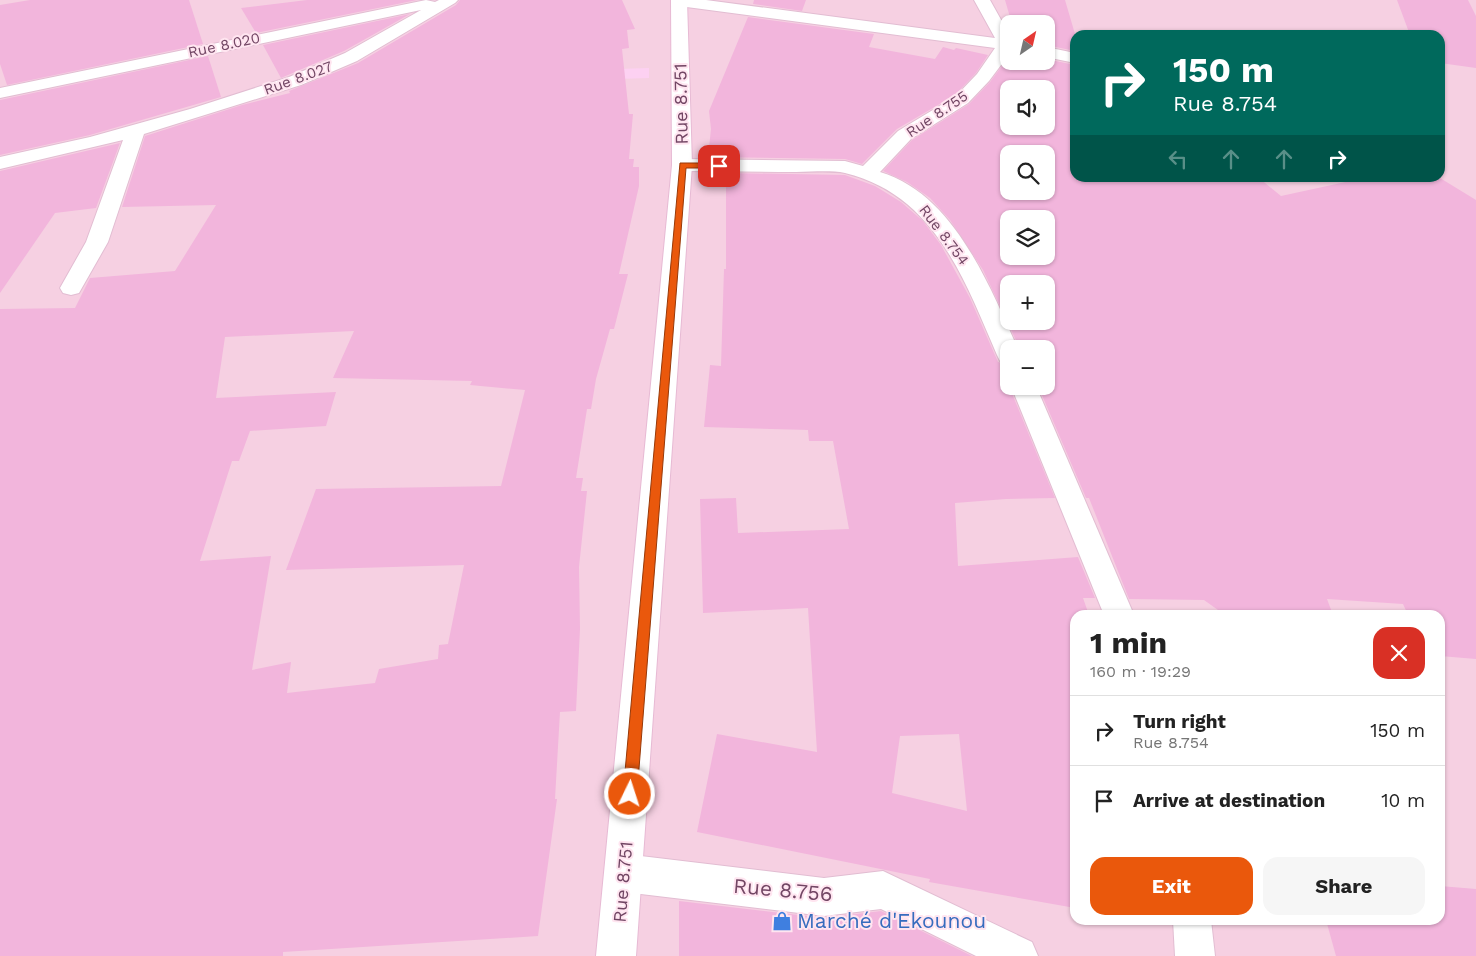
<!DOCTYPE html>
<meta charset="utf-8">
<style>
body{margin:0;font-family:"Work Sans",sans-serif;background:#f6f6f6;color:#222;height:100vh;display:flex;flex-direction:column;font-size:19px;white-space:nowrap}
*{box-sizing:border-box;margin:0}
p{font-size:16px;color:#767676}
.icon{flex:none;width:28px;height:28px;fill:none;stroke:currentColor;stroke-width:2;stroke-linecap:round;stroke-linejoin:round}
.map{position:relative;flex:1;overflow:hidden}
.side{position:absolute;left:1070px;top:610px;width:375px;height:315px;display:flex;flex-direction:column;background:#fff;border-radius:15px;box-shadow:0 1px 4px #0004}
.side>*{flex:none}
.hud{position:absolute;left:1070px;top:30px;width:375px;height:152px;border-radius:15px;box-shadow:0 1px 4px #0004;background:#00695c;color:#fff;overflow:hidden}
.needle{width:32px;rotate:34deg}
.controls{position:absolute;left:1000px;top:15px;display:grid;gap:10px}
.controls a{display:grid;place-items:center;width:55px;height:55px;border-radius:10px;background:#fff;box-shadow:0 1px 4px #0004;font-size:25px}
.pin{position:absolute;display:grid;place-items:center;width:42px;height:42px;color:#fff;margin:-21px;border-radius:10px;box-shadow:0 2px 8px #0006}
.me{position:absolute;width:55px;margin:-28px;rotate:4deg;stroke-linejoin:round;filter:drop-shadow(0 0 4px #0008)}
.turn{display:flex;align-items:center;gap:18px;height:105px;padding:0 20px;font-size:22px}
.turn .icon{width:65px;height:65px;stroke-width:2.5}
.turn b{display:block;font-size:35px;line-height:42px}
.lanes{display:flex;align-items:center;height:48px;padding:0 20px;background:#0003;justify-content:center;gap:25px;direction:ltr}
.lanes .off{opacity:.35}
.round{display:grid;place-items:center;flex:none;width:52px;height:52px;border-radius:15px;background:#f6f6f6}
.overview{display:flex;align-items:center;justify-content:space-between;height:85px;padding:0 20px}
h1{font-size:30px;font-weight:700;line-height:38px}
.primary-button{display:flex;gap:10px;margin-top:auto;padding:10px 20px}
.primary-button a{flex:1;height:58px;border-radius:15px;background:#ea580c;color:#fff;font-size:20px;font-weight:700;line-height:58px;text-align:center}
.primary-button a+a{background:#f6f6f6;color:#222}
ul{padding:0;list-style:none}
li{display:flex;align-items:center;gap:15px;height:70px;padding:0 20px;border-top:1px solid #e0e0e0}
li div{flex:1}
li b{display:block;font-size:19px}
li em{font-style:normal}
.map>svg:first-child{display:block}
</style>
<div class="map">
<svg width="1476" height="956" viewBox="0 0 1476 956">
<rect width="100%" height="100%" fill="#fcdeeb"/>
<!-- residential -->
<path fill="#f6d0e2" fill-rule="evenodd" d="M0 0H1476V956H0ZM1009 24H1046V61H1009ZM1075 35H1440V178H1075ZM1009 89H1046V126H1009ZM1009 154H1046V191H1009ZM1009 219H1046V256H1009ZM1009 284H1046V321H1009ZM1009 349H1046V386H1009ZM1075 615H1440V920H1075Z"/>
<!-- commercial -->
<polygon fill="#fdd1f2" points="649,68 649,78 617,79 617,69"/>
<!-- building -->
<g fill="#f2b5dc" fill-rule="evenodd">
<polygon points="30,0 189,0 203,44 7,85 0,64 0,5"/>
<polygon points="307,0 417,0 256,33 241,8"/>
<path d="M460 0H622L635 29 627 30 629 48 622 49 629 114H633L629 159H634L633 167H639V186L619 274H628L614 329H610L596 379 591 409H587L576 478H583L581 491H587L579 567 580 629 576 711 560 712 555 799H557L538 936 283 952V956H0V309L75 308 90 278 175 271 216 205 122 207 145 136 242 105 290 93 289 91 358 63 456 5ZM354 331 333 378 472 381 470 385 525 390 501 486 316 489 286 570 464 565 448 644 439 645 438 659 379 669 375 683 287 693 291 662 252 670 271 556 200 561 232 461H239L250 431 326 426 336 392 216 398 225 337Z"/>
<polygon points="754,0 806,0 802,11 753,4"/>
<polygon points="1005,0 1065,0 1075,34 1075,51 1046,45 1046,24 1012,24"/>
<polygon points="1397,0 1468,0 1476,16 1476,68 1440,63 1440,35 1410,35"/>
<polygon points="410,14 344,51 281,78 263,45"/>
<polygon points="748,17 874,34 869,47 935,59 943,47 954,50 956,48 988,55 976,73 955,95 897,129 862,164 845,159 708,157 711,129 709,111"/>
<polygon points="208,56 221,97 90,135 0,155 0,100"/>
<path d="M1007 59 1009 61 1022 63 1046 61V59L1075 65V178H1259L1281 196 1364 178H1440L1476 200V659L1440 656V615H1408L1403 604 1327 599 1333 615H1225L1204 600 1129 599 1089 498H1086L1038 386H1046V349H1020L983 270 950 220 930 198 907 182 883 171 912 140 969 104 990 82ZM1009 89H1046V126H1009ZM1009 154H1046V191H1009ZM1009 219H1046V256H1009ZM1009 284H1046V321H1009Z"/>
<polygon points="120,143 96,208 55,213 0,293 0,171"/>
<path d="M726 173 845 175 875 186 901 202 923 221 941 245 970 298 998 362 1009 365V386L1055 498 1006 499 955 503 958 566 1078 557 1095 598H1083L1089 615H1075V908L929 882 930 879 697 832 717 734 817 752 808 608 703 613 700 499 736 498 738 533 849 529 833 441H809L808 430 704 427 710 365 721 366 724 269H726ZM959 734 967 811 892 793 900 736Z"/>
<polygon points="1440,886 1476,889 1476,956 1336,956 1326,920 1440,920"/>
<polygon points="679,901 824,918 881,911 972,956 679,956"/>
</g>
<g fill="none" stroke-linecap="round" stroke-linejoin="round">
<defs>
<g id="street">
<polygon points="426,0 435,2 439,0 458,0 455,3 357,61 301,85 144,134 108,242 79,293 71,295 63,293 60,288 86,242 123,140 0,169 0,157 90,137 190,109 289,77 345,53 421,10 0,98 0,88"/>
<path d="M672 0H706L995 38 974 0H990L1009 34V53L1004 61 989 81 968 103 911 139 880 172C954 194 989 285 1018 349H1009V363L1000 361 997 355C964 279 935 195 845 173 830 170 812 172 796 172 758 172 720 171 682 171L675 169 672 165 675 161 682 159 845 161 863 166 898 131 956 96 977 74 995 48 679 6 674 4Z"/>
<polygon points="1046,47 1075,53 1075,63 1046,57"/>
<polygon points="1011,386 1036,386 1134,615 1104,615"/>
<polygon points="624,854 824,878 883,871 1032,942 1038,956 976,956 881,909 824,916 624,892 611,886 605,873 611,860"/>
<polygon points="1173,920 1211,920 1215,956 1175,956"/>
</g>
<polygon id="secondary" points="671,0 687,0 692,165 636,956 596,956 672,165"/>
</defs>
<!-- street casing -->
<use href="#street" stroke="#e2bdd2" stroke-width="2"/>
<!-- secondary casing -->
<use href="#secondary" stroke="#e7bad4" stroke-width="2"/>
<!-- street -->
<use href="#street" fill="#fff" fill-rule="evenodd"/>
<!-- secondary -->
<use href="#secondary" fill="#fff" fill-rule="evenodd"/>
</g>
<!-- route -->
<polygon fill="#ea580c" stroke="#983908" points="680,163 719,163 723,166 719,168 686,168 637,794 635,799 630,801 625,799 623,794"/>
<!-- icons -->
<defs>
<symbol id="shop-bare" viewBox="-9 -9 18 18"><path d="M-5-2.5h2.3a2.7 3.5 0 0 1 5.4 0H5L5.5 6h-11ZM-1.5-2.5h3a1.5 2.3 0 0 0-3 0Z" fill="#3f7fe0" stroke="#ffe5f0" stroke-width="2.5" paint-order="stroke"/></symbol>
</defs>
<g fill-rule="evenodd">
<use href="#shop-bare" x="768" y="907" width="28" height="28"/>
</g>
<g text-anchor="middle" stroke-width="4" stroke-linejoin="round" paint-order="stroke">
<!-- far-street labels -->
<g font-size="15" fill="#724664" stroke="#ffe5f0">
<text transform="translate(224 45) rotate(-12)" y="5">Rue 8.020</text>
<text transform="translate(298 78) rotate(-20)" y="5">Rue 8.027</text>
<text transform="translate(937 114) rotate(-34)" y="5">Rue 8.755</text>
<text transform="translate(944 235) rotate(53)" y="5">Rue 8.754</text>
</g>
<!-- street labels -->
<g font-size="18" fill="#724664" stroke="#ffe5f0">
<text transform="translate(681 104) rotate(-91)" y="6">Rue 8.751</text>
<text transform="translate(623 882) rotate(-85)" y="6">Rue 8.751</text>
</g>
<!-- near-street labels -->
<g font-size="21" fill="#724664" stroke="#ffe5f0">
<text transform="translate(783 890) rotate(5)" y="7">Rue 8.756</text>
</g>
<!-- near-shop labels -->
<g font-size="21" fill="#366cbe" stroke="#ffe5f0" text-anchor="start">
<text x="797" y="928">Marché d'Ekounou</text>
</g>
</g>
</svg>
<div class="controls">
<a><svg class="needle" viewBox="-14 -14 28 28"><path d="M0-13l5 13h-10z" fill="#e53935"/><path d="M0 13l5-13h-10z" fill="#767676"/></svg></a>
<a><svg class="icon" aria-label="sound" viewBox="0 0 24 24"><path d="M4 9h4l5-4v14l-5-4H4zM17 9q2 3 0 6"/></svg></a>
<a><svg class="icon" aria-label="search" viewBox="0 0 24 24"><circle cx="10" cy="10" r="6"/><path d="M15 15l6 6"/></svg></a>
<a><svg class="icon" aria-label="layers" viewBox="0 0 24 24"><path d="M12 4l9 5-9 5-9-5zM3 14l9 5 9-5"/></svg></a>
<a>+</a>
<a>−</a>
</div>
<div class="pin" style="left:719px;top:166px;background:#d93025"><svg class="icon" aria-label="arrive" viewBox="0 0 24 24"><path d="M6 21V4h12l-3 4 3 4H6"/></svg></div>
<svg class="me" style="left:630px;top:794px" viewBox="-20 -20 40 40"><circle r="17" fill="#ea580c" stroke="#fff" stroke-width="3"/><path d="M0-11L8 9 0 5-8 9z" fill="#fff"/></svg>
<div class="hud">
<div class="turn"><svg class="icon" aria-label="right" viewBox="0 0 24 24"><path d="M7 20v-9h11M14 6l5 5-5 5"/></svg><div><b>150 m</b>Rue 8.754</div></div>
<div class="lanes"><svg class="icon off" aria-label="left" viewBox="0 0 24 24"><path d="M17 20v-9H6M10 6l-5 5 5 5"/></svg><svg class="icon off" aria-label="ahead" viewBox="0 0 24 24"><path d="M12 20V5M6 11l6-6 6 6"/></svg><svg class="icon off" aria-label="ahead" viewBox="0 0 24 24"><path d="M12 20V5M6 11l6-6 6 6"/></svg><svg class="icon" aria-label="right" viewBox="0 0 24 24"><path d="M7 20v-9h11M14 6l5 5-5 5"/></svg></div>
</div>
<section class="side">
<div class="overview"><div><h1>1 min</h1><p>160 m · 19:29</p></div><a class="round" style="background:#d93025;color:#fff"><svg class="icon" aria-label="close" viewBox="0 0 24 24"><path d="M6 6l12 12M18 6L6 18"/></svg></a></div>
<ul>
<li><svg class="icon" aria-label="right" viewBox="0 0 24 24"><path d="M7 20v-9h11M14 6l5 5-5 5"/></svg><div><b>Turn right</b><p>Rue 8.754</p></div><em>150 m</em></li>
<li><svg class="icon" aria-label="arrive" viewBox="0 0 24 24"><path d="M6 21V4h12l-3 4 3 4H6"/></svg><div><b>Arrive at destination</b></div><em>10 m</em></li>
</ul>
<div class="primary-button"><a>Exit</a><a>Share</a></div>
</section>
</div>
